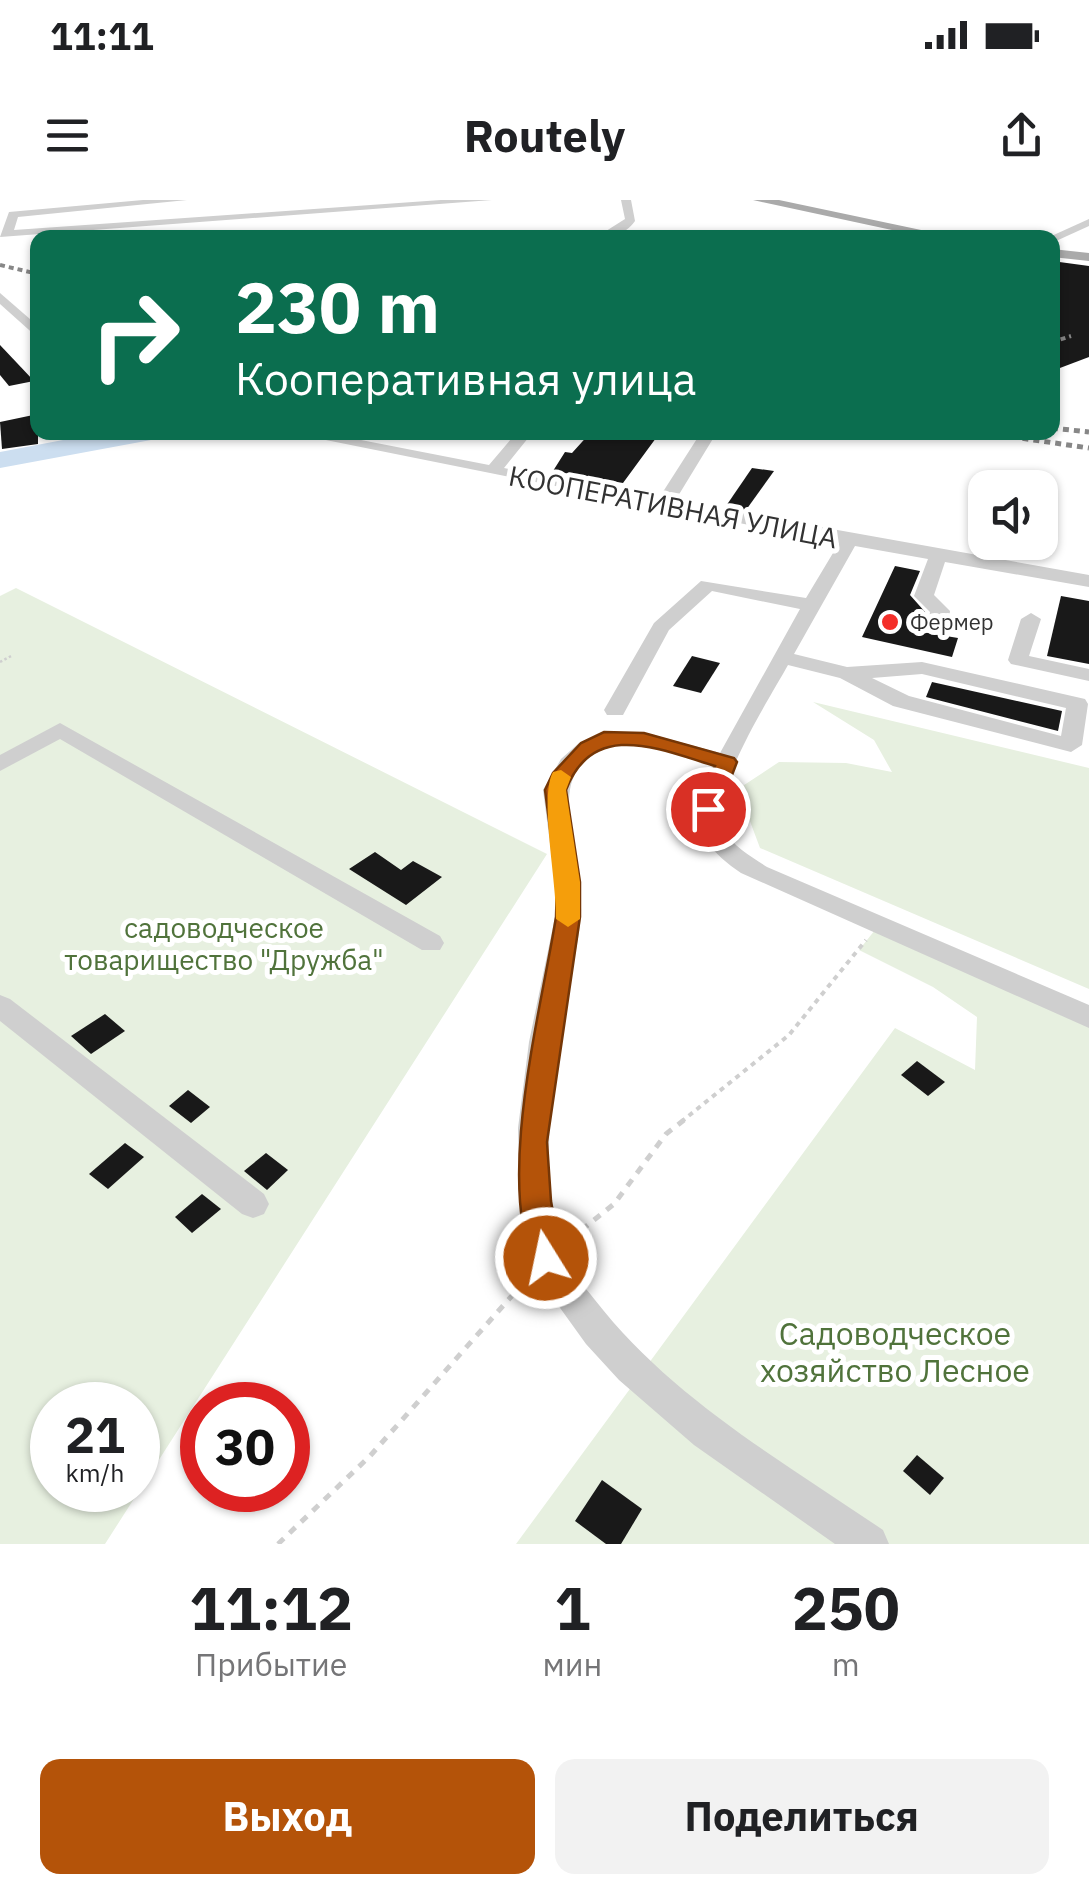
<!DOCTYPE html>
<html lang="ru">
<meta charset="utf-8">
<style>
body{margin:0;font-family:"IBM Plex Sans",sans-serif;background:#f2f2f2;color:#202124;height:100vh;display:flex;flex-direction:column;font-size:38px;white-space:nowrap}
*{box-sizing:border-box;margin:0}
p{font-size:32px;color:#757577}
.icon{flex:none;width:55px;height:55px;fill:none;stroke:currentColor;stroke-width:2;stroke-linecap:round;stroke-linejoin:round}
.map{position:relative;height:1344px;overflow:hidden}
.details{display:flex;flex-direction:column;background:#fff;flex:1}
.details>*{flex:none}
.guide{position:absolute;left:30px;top:30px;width:1030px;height:210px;border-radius:20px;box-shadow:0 2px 8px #0004;background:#0b6e4f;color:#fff;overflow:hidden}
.fabs{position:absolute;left:968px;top:270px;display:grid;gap:20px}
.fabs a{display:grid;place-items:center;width:90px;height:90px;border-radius:20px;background:#fff;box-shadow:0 2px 8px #0004;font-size:50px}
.speed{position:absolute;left:30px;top:1182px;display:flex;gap:20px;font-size:50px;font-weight:700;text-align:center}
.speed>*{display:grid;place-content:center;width:130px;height:130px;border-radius:50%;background:#fff;box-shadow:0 2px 8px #0004;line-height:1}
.speed small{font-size:25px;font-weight:400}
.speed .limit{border:15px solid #d22;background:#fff;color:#111}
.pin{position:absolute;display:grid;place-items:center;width:85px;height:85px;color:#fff;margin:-42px;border:5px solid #fff;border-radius:50%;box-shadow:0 2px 10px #0007}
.me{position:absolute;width:110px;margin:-55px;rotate:350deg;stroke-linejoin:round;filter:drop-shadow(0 0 8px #0008)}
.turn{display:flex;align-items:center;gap:35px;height:210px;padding:0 40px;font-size:45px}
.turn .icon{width:130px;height:130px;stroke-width:2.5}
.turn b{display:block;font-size:70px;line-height:85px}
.eta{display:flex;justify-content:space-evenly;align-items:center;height:170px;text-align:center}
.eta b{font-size:60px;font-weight:700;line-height:70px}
.button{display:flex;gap:20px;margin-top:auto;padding:20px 40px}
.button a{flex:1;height:115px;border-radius:20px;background:#b45309;color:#fff;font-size:40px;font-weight:700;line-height:115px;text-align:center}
.button a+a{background:#f2f2f2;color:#202124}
.status{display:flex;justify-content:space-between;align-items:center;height:70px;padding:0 50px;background:#fff;direction:ltr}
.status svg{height:28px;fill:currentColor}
header{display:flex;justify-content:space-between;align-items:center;height:130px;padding:0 40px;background:#fff;font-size:45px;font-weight:700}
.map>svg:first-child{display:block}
</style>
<div class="status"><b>11:11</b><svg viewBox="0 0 49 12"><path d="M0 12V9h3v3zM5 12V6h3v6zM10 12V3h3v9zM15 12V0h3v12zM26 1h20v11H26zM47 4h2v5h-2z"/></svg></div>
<header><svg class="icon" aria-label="menu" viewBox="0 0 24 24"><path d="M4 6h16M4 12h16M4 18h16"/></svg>Routely<svg class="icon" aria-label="share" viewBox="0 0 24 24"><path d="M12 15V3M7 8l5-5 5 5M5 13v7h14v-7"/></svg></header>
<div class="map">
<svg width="1089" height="1344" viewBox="0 0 1089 1344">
<rect width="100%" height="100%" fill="#fff"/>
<!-- green -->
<g fill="#e7f0e0" fill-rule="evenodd">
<path d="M16 388 547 654 105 1344H0V396ZM52 1205H138V1290H52Z"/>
<polygon points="813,502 1089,568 1089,789 760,648 738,589 779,562 846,563 892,572 874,540"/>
<polygon points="879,725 1089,817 1089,1344 516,1344 895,828 975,870 977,817 933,787 859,750"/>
</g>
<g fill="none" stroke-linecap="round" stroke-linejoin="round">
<!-- river -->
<polygon fill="#ccdef0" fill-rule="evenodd" points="105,232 164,232 151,240 0,268 0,252"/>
</g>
<!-- building -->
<g fill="#191919">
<polygon points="1052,61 1089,66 1089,157 1052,171"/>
<polygon points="0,145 34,181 9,186 0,175"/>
<polygon points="38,214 38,244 2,249 0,222"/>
<polygon points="591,232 625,232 656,238 623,283 553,271 565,252 572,253"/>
<polygon points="752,268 774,271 746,310 726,306"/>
<polygon points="895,366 920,371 910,395 926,413 922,432 958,438 952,457 862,437"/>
<polygon points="1061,396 1089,401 1089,464 1047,456"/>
<polygon points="692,456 720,463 701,493 673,486"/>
<polygon points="932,482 1062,511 1058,531 926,497"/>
<polygon points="375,652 401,670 413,661 442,677 406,705 349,669"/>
<polygon points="105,814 125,831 91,854 71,836"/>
<polygon points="917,861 945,882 928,896 901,875"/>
<polygon points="188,890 210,907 191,923 169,906"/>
<polygon points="125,943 144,957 108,989 89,974"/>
<polygon points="266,953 288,970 267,990 244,971"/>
<polygon points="202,994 221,1009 192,1033 175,1017"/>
<polygon points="917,1255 944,1278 930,1295 903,1271"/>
<polygon points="602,1280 642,1309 621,1344 606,1344 575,1321"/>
</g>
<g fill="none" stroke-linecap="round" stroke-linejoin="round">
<!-- path-far2 -->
<polyline stroke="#cfcfcf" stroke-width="2.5" stroke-dasharray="2.5 2.5" stroke-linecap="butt" points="0,462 13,455"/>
<!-- path-far1 -->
<polyline stroke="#cfcfcf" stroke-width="4" stroke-dasharray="5 5" stroke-linecap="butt" points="681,922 789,835 866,740"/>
<!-- path -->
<g stroke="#cfcfcf" stroke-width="5" stroke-dasharray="8 8" stroke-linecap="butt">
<polyline points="569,1040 614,1004 666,934 684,920"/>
<polyline points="278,1344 370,1256 525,1081"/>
</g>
<!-- minor -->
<g fill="#cfcfcf" fill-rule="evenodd">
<polygon points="143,0 187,0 18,17 14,30 441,0 492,0 0,37 9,12"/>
<path d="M621 0H631L635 21C625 35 611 38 595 38L625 19Z"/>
<polygon points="1089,19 1089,26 1056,41 1047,38"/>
<polygon points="0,93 38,126 38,138 0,104"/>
<path d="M286 232H320L489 265 517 232H533L504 268 659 298 700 234 707 232 714 237 675 301 1089 375V387L945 362 934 395 950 411 948 427 938 433 928 427 930 412 914 396 928 359 855 346 794 454 847 467 922 462 1085 499 1088 504 1082 545 1071 552 893 506 840 478 788 465C770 498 705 597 725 631 733 647 752 657 767 667L1089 805V828L741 673C695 641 686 616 713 565 672 553 612 526 579 568 554 598 583 674 581 714 579 744 570 774 565 804 553 868 545 933 551 999 553 1017 555 1041 564 1058 571 1073 585 1087 595 1100 671 1198 782 1261 883 1330L889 1344H835L694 1245 619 1180 586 1144 540 1080 528 1054 520 1013 518 928 529 842 555 717V682L543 590 561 559 579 543 607 533 654 535 720 553 800 409 712 391 669 430 623 515H607L604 510 654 423 701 381 806 398 839 343ZM922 474 1066 508 1061 536 909 496 872 478Z"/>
<polygon points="1031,413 1041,419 1029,456 1089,469 1089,481 1011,464 1008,460 1021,419"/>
<polygon points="60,523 440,736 444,743 440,750 422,750 60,539 0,571 0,555"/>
<polygon points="0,795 10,799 264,994 269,1004 264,1014 253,1018 242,1014 0,821"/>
</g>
<!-- major -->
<g fill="#aaa" fill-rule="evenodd">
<polygon points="753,0 779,0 959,38 929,38"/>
<polygon points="1052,49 1089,53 1089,61 1052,57"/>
</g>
<!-- rail-far1 -->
<g stroke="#878787" stroke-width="4" stroke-dasharray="5 4" stroke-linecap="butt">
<polyline points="0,65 38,74"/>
<polyline points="1052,142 1071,136"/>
</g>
<!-- rail -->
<g stroke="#878787" stroke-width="5" stroke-dasharray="6 5" stroke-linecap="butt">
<polyline points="1052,228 1089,232"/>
<polyline points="979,232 1089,248"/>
</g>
</g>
<!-- route -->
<path fill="#b45309" stroke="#753606" stroke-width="2.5" d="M604 532 644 533 734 558 737 562 719 609 708 616 697 609 715 566C661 550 593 518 566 590L580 682V717L547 942 551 1001 561 1058 557 1068 546 1072 535 1068C495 980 541 811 556 717L557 682 545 590 553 573 581 543Z"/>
<!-- slow -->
<path fill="#f59e0b" d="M561 570 571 577 566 590 580 682V719L568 727 556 719C557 682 539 597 553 572Z"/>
<!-- markers -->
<circle fill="#f42f2a" stroke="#fff" stroke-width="4" cx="890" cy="422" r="10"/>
<g text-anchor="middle" stroke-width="10" stroke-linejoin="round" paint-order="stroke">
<!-- far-poi labels -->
<g font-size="22" fill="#323232" stroke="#fff" text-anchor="start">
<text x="910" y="430">Фермер</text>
</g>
<!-- street labels -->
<g font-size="28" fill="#323232" stroke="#fff">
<text transform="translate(673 307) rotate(11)" y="10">КООПЕРАТИВНАЯ УЛИЦА</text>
</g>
<!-- park labels -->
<g font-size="28" fill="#50733b" stroke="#fff">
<text x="224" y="738">садоводческое<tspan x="224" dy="32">товарищество "Дружба"</tspan></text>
</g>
<!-- near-park labels -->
<g font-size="32" fill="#50733b" stroke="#fff">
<text x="895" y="1145">Садоводческое<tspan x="895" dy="37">хозяйство Лесное</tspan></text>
</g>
</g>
</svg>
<div class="fabs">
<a><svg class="icon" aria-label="sound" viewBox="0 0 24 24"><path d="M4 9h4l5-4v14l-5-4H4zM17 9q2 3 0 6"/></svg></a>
</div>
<div class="speed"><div>21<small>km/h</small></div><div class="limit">30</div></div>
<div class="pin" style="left:708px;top:609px;background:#d93025"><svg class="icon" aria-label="arrive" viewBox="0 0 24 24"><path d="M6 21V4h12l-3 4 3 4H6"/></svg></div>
<svg class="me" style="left:546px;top:1058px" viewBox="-20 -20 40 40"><circle r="17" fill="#b45309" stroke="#fff" stroke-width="3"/><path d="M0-11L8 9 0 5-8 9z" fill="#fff"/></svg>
<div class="guide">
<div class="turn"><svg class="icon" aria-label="right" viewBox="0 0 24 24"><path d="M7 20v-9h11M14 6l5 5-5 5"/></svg><div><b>230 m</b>Кооперативная улица</div></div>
</div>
</div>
<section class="details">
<div class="eta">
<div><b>11:12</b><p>Прибытие</p></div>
<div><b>1</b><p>мин</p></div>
<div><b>250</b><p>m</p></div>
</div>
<div class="button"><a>Выход</a><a>Поделиться</a></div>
</section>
